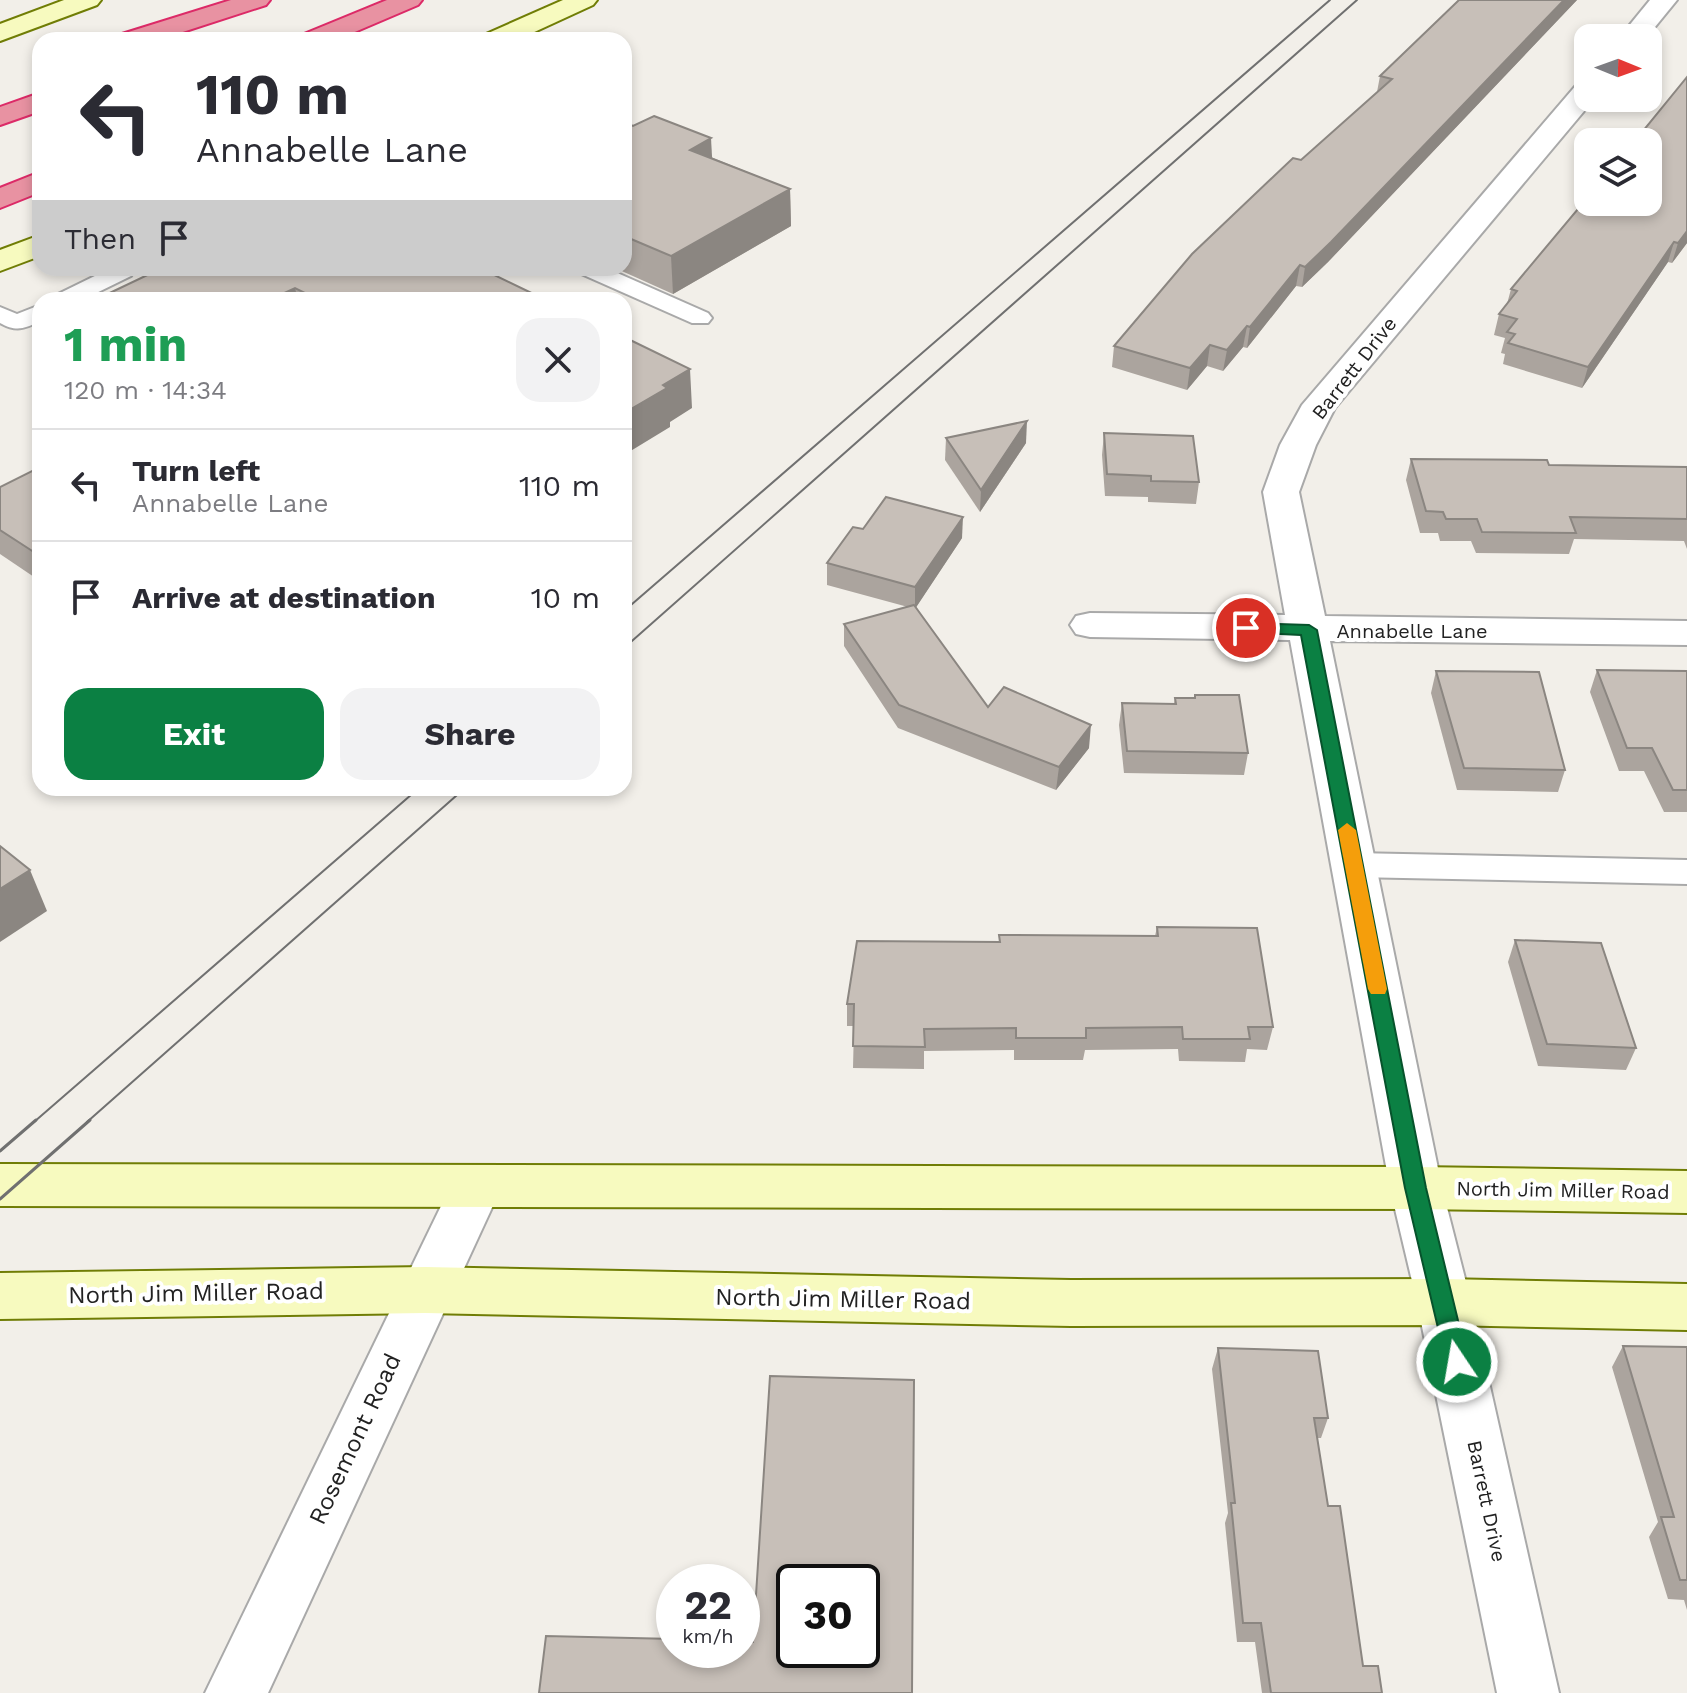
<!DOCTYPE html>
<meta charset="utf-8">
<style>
body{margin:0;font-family:"Work Sans",sans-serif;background:#f2f2f3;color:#2b2b33;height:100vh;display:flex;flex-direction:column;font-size:30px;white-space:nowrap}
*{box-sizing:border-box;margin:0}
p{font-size:26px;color:#7c7c81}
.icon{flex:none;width:44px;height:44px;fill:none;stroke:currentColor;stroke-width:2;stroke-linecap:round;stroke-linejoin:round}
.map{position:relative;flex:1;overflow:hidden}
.sheet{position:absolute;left:32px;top:292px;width:600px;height:504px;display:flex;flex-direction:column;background:#fff;border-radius:24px;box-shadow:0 4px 12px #0003}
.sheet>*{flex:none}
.guide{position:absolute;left:32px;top:32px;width:600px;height:244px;border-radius:24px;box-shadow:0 4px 12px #0003;background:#fff;color:#2b2b33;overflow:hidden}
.needle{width:52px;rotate:91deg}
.buttons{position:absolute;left:1574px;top:24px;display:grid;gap:16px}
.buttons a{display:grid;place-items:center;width:88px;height:88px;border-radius:16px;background:#fff;box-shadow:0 4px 12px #0003;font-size:40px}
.speed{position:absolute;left:656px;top:1564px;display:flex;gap:16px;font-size:40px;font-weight:700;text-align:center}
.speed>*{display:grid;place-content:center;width:104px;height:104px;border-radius:50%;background:#fff;box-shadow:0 4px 12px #0003;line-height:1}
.speed small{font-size:20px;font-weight:400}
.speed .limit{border:4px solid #111;border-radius:12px;background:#fff;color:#111}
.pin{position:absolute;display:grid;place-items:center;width:68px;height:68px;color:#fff;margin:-34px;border:4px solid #fff;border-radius:50%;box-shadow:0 2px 8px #0007}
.me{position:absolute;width:88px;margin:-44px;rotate:348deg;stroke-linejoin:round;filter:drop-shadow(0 0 6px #0008)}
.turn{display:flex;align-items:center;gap:28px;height:168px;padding:0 32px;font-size:36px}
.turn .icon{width:104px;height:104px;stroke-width:2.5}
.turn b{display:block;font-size:56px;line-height:68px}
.then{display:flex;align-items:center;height:76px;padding:0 32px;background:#0003;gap:16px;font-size:30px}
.round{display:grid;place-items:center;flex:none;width:84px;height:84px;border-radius:24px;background:#f2f2f3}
.overview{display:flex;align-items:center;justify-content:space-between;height:136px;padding:0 32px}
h1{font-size:48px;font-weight:700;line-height:60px;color:#1e9e55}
.cta{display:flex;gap:16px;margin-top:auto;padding:16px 32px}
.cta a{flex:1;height:92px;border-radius:24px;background:#0b8043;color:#fff;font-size:32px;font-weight:700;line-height:92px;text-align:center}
.cta a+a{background:#f2f2f3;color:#2b2b33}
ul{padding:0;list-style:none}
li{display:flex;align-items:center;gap:24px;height:112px;padding:0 32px;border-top:2px solid #e1e1e2}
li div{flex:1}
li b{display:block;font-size:30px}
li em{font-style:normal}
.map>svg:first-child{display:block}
</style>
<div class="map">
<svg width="1687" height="1693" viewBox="0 0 1687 1693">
<rect width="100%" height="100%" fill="#f2efe9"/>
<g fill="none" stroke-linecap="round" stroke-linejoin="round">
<defs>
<g id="service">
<polygon points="106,268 132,268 134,271 131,276 82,300 52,300 56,295 107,270"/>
<polygon points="576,268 606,268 708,313 712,318 708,323 692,323 579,273"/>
<path d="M40 305V321C24 329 16 332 0 323V307L17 314Z"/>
<polygon points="1354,853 1687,860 1687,884 1354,877 1343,873 1338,865 1343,857"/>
</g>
<g id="minor">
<polygon points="1650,0 1677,0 1646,38 1619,38"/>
<polygon points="1588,81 1588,98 1595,98 1335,408 1316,445 1299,492 1325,616 1687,621 1687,645 1330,641 1442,1188 1471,1302 1559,1693 1497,1693 1417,1302 1390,1188 1290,640 1090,637 1076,634 1070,625 1076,616 1090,613 1285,615 1263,492 1280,445 1302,405 1578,83"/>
<polygon points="476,1165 494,1171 502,1186 268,1693 205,1693 458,1171"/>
</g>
<g id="secondary">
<polygon points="64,0 101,0 97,5 0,41 0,24"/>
<polygon points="563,0 597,0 593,5 517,40 482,40 486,34"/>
<polygon points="40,235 40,256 0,271 0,250"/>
<polygon points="0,1164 1416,1167 1687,1171 1687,1213 1416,1209 0,1206"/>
<polygon points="425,1267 1071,1280 1444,1279 1687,1284 1687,1330 1444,1325 1071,1326 425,1313 0,1319 0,1273"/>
</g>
<g id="motorway">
<polygon points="231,0 270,0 266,5 158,40 118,40 122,34"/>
<polygon points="387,0 422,0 418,5 336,40 300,40 304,34"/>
<polygon points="40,93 40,111 0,125 0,107"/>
<polygon points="40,172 40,192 0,208 0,188"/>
</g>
</defs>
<!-- service casing -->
<use href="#service" stroke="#a9a9a9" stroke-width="4"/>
<!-- minor casing -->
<use href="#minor" stroke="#a9a9a9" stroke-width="4"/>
<!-- secondary casing -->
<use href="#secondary" stroke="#707d05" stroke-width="4"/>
<!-- motorway casing -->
<use href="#motorway" stroke="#dc2a67" stroke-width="4"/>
<!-- service -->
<use href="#service" fill="#fff" fill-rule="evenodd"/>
<!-- minor -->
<use href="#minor" fill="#fff" fill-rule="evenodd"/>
<!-- secondary -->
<use href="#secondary" fill="#f7fabf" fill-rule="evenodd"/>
<!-- motorway -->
<use href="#motorway" fill="#e892a2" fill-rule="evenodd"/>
<!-- tram-far1 -->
<g stroke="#707070" stroke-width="2">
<polyline points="624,611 1330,0"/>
<polyline points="624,648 1357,0"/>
<polyline points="34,1122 419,788"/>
<polyline points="87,1122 465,788"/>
</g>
<!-- tram -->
<g stroke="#707070" stroke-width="3">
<polyline points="0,1151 36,1120"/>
<polyline points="0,1199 90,1120"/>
</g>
</g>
<!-- wall -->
<g fill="#aba49e">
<polygon points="1459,0 1577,0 1328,262 1302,287 1296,286 1247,348 1243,347 1223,371 1207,366 1187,390 1112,367 1114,346 1301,160 1377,92 1380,76"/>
<polygon points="1687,77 1687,243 1672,263 1668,262 1582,388 1503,364 1505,354 1501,353 1505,338 1494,335 1499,314 1507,304 1511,289"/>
<polygon points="624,122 790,189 791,226 673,294 615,268 624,268"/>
<polygon points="162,268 546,300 95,300"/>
<polygon points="1104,433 1199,482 1196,504 1148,502 1148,497 1105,496 1102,455"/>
<polygon points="946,438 1026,443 980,512 945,460"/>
<polygon points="1411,459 1549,465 1687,467 1687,549 1684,541 1574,539 1569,554 1476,553 1471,541 1440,541 1438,533 1420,533 1406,480"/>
<polygon points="40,467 40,581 0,554 0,487"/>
<polygon points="863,529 962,538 916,607 988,707 1089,748 1056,790 898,728 844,646 844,624 908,607 827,585 827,563"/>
<polygon points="1597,670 1687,671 1687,812 1664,812 1644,771 1619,771 1590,692"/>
<polygon points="1436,671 1565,770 1558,792 1457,790 1431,693"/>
<polygon points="1195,695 1248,753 1244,775 1124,773 1119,725 1122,703 1174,704 1175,698 1194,698"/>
<polygon points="1157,927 1273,1027 1267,1050 1247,1049 1245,1062 1179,1061 1178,1049 1085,1050 1083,1060 1014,1060 1014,1050 924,1051 924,1069 853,1068 854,1026 847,1026 847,1004 999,942 999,935 1155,936"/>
<polygon points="1515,940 1636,1048 1626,1070 1538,1066 1508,962"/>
<polygon points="1623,1346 1687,1347 1687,1610 1684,1600 1668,1599 1649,1537 1658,1522 1612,1367"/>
<polygon points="1218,1348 1328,1418 1321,1438 1317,1438 1328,1506 1363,1666 1382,1693 1262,1693 1255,1642 1237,1642 1225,1523 1228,1513 1212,1369"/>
</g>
<!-- shaded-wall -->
<g fill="#8b8681">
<polygon points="1564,0 1577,0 1328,262 1302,287 1305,267"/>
<polygon points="711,138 713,174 690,150"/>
<polygon points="790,189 791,226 673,294 671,256"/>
<polygon points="1687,231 1687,243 1672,263 1678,243"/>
<polygon points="1674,242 1668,262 1582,388 1588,367"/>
<polygon points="1300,265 1296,286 1247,348 1250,327"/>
<polygon points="295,288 298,300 269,300"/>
<polygon points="1247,326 1243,347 1223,371 1227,350"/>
<polygon points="1210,345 1207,366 1187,390 1190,368"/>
<polygon points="690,369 692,408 670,422 670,427 624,455 624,413 663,385"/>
<polygon points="1027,421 1026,443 980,512 981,490"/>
<polygon points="963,517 962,538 915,609 915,587"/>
<polygon points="1091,725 1089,748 1056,790 1059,767"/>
<polygon points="30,870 47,911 0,942 0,889"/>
</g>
<!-- building -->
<g fill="#c7bfb8" stroke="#8b8681" stroke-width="2" fill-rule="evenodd">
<polygon points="1459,0 1564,0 1331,242 1305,267 1300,265 1250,327 1247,326 1227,350 1210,345 1190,368 1114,346 1192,254 1293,158 1301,160 1392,79 1380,76"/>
<polygon points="1687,77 1687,231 1678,243 1674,242 1588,367 1508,343 1515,334 1507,332 1517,319 1499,314 1517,291 1511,289 1588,197 1588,202 1648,202 1648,142 1634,142"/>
<polygon points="654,116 711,138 690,150 790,189 671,256 624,236 624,122 633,126"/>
<polygon points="162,268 480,268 546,300 319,300 295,288 269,300 95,300"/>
<polygon points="624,337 690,369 663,385 667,388 624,413"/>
<polygon points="1027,421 981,490 946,438"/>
<polygon points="1104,433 1193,436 1199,482 1151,481 1151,476 1107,474"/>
<polygon points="1411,459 1547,460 1549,465 1687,467 1687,519 1570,517 1576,533 1482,532 1477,519 1446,519 1443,512 1426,511"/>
<polygon points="40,467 40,556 0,530 0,487"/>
<polygon points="886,497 963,517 915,587 827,563 853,527 863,529"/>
<polygon points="914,605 988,707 1004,687 1091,725 1059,767 899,705 844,624"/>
<polygon points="1597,670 1687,671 1687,790 1673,790 1652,748 1627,748"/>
<polygon points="1436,671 1539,672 1565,770 1464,768"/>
<polygon points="1195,695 1239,695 1248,753 1127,751 1122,703 1176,704 1175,698 1195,698"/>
<polygon points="0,846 30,870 0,889"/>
<polygon points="1157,927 1257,928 1273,1027 1248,1027 1250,1039 1183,1039 1182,1027 1086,1028 1086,1038 1016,1038 1016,1028 924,1029 925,1047 853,1046 854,1004 847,1004 857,941 1000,942 999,935 1158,936"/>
<polygon points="1515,940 1601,943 1636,1048 1547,1044"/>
<polygon points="1623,1346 1687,1347 1687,1580 1680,1580 1661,1517 1674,1517"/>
<polygon points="1218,1348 1318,1351 1328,1418 1314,1418 1328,1506 1340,1506 1363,1666 1378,1666 1382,1693 1271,1693 1261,1623 1243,1623 1231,1503 1235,1503"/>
<path d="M770 1376 914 1380 912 1693H539L546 1636 674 1639V1650H742V1641L753 1642ZM794 1582H862V1650H794Z"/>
</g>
<!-- route -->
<polygon fill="#0b8043" stroke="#07532c" stroke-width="2" points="1246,623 1309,625 1317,630 1426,1188 1468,1362 1465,1369 1457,1372 1449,1369 1446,1362 1405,1188 1301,635 1240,632 1238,628"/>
<!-- slow -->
<polygon fill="#f59e0b" points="1347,823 1356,830 1387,989 1385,994 1371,994 1368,989 1338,830"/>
<g text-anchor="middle" stroke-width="8" stroke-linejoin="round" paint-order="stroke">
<!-- street labels -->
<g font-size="20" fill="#222" stroke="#fff">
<text transform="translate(1354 368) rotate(-52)" y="7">Barrett Drive</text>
<text x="1412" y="638">Annabelle Lane</text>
<text transform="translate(1563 1190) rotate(1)" y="7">North Jim Miller Road</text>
<text transform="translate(1487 1501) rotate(78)" y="7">Barrett Drive</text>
</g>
<!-- near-street labels -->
<g font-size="24" fill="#222" stroke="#fff">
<text transform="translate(196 1293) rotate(-1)" y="8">North Jim Miller Road</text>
<text transform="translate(843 1299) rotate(1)" y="8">North Jim Miller Road</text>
<text transform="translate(355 1439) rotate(-65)" y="8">Rosemont Road</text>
</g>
</g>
</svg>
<div class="buttons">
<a><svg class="needle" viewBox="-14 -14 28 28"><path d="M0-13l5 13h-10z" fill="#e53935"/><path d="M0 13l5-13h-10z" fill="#7c7c81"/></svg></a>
<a><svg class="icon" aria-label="layers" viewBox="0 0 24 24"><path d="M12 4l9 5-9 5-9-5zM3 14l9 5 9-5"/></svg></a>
</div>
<div class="speed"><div>22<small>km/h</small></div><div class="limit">30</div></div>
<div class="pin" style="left:1246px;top:628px;background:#d93025"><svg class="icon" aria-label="arrive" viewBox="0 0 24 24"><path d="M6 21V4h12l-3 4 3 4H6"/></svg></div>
<svg class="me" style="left:1457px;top:1362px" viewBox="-20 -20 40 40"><circle r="17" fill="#0b8043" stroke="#fff" stroke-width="3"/><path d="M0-11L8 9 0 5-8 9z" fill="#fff"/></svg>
<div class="guide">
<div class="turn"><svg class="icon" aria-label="left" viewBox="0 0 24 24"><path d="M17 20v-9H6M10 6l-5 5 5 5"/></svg><div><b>110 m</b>Annabelle Lane</div></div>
<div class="then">Then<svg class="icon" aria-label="arrive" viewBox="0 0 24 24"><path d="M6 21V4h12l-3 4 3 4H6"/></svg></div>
</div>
<section class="sheet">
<div class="overview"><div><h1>1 min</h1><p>120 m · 14:34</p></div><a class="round"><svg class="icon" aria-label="close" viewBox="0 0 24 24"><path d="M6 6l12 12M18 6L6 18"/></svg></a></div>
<ul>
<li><svg class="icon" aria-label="left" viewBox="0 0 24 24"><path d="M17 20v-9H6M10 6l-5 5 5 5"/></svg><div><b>Turn left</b><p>Annabelle Lane</p></div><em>110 m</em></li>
<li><svg class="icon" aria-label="arrive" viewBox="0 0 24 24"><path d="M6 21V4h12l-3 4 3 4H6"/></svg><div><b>Arrive at destination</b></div><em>10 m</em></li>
</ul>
<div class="cta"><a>Exit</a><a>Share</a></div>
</section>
</div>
